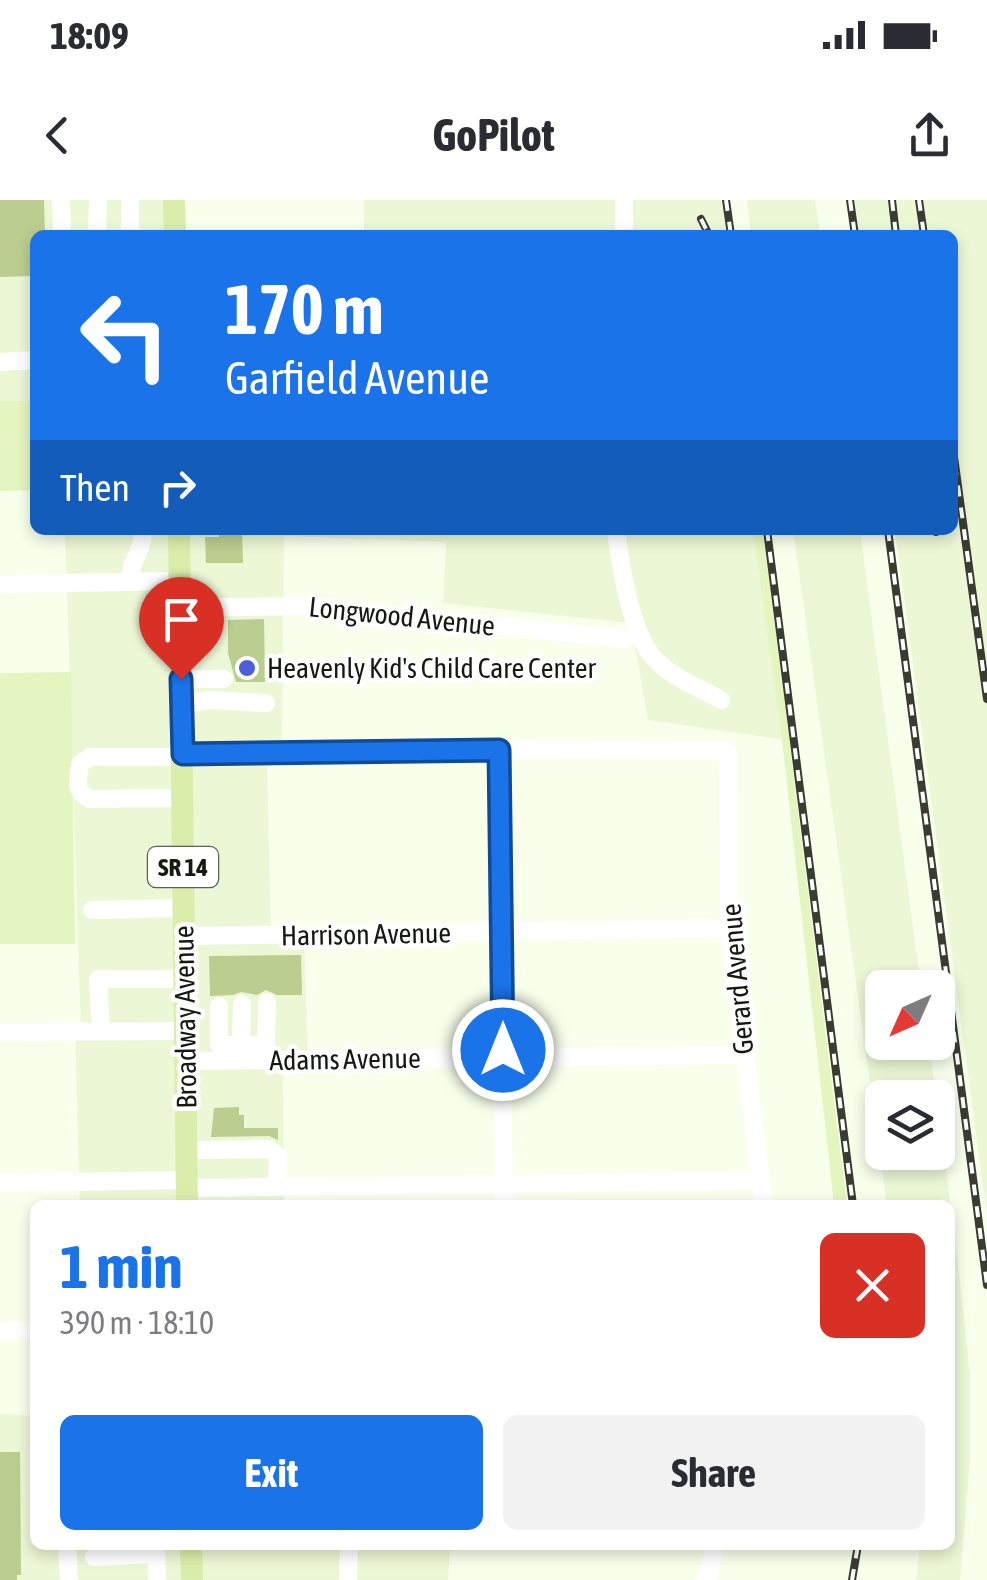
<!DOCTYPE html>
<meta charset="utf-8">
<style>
body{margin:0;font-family:"Asap Condensed",sans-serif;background:#f2f2f3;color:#2b2b33;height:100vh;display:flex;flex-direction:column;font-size:38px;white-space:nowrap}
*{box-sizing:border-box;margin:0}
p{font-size:32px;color:#7c7c81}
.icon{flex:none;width:55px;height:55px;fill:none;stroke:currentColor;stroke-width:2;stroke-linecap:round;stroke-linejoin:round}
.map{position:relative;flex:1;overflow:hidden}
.details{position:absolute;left:30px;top:1000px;width:925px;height:350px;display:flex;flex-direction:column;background:#fff;border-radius:15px;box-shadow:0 5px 15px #0003}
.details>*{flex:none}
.top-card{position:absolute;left:30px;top:30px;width:928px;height:305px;border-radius:15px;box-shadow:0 5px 15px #0003;background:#1a73e8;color:#fff;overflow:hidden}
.needle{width:65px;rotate:225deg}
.controls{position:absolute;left:865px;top:770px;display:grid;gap:20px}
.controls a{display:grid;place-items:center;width:90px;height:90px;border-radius:15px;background:#fff;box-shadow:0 5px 15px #0003;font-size:50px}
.pin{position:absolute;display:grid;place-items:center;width:85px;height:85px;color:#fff;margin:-102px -42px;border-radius:50% 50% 50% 0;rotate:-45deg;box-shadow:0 0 10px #0007}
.pin .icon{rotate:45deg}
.me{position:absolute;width:110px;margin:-55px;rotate:0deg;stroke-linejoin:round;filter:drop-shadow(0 0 8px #0008)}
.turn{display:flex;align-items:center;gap:35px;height:210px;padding:0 30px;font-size:45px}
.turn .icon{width:130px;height:130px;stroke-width:2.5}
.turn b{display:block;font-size:70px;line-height:85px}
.then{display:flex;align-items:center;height:95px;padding:0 30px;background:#0003;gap:20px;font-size:38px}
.round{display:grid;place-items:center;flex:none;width:105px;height:105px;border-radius:15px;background:#f2f2f3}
.head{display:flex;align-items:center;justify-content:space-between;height:170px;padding:0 30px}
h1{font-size:60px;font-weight:700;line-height:75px;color:#1a73e8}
.button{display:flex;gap:20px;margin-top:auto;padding:20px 30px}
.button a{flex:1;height:115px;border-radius:15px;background:#1a73e8;color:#fff;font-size:40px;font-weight:700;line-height:115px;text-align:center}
.button a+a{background:#f2f2f3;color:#2b2b33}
.status{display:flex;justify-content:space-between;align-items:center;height:70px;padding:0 50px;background:#fff;direction:ltr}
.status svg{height:28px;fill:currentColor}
header{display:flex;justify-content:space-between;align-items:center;height:130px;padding:0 30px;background:#fff;font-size:45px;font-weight:700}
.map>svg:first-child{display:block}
</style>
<div class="status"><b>18:09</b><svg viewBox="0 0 49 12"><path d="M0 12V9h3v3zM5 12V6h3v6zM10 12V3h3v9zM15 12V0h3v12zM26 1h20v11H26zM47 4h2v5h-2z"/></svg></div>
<header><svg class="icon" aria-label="back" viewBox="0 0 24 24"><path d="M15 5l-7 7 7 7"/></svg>GoPilot<svg class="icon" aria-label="share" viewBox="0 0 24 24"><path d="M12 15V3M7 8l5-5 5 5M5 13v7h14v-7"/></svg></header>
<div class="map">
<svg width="987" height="1380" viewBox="0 0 987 1380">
<rect width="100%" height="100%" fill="#f8ffeb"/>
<!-- built -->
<g fill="#ecf7d6">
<polygon points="0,0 174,0 175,35 35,35 35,201 0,201"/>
<polygon points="364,0 726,0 731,35 364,35"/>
<polygon points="747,0 815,0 820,35 751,35"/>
<polygon points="850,0 987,0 987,1017 895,330 952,330 952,35 855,35"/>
<polygon points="65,330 767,330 794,541 648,520 631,423 443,403 446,342 284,336 282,552 267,553 271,734 304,735 308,860 283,861 284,1005 80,1005 75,831 81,831"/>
<polygon points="793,330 860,330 921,787 882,788 882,842 929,843 936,897 882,898 882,952 938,952 938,907 958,1063 970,1175 970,1261 960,1380 916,1380 920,1345 950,1345 950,1005 887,1005"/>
<polygon points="0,1214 35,1216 35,1345 450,1345 448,1380 0,1380"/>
</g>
<!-- green -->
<g fill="#e4f5c0">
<polygon points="0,201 35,201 35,290 0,291"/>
<polygon points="753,330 763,330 847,1005 834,1005 782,540"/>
<polygon points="71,472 75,744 0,744 0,473"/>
</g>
<!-- building -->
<g fill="#bbce8f">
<polygon points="0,0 44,0 45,35 35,35 35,76 0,77"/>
<polygon points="219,330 242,330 243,363 206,363 205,337 219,337"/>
<polygon points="264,419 265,482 236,482 228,453 228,420"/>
<polygon points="301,755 302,795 277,795 266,790 257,795 241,792 233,795 210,796 209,756"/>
<polygon points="239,907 239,915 244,915 244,928 278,928 278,940 269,936 211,937 214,908"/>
<polygon points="0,1252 20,1252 21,1375 17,1375 17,1380 0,1380"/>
</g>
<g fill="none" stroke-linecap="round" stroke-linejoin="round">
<!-- minor -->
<g stroke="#fff" stroke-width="18">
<polyline points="61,0 62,35"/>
<polyline points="130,0 130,35"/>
<polyline points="624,0 624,35"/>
<polyline points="97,35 98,0"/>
<polyline points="0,162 35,160"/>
<path d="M616 330C620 364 630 424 649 452 665 475 698 487 721 500"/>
<path d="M130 382C130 358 143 353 143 330"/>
<polyline points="0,384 178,381"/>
<polyline points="179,408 310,406 624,439"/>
<polyline points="180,440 211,439 211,407"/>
<polyline points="181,479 224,479"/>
<polyline points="181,504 209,500 266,503"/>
<polyline points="499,550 504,1005"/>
<polyline points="183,553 499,550 728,551 729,728 764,1005"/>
<path d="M183 557H90L80 564C78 580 73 592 90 599L183 598"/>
<polyline points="92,710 183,708"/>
<polyline points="183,736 729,728"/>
<polyline points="219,806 219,845 241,845 242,804"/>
<polyline points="101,831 98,779 185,779"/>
<polyline points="0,832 187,831"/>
<polyline points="241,855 241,845 266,845 267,802"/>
<polyline points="187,861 743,855"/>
<polyline points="187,950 269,949 278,956 277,987"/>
<polyline points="0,983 187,980"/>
<polyline points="187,988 761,981"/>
<polyline points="0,1131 35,1130"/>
<polyline points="67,1345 69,1380"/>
<polyline points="156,1346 157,1380"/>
<polyline points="94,1357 156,1354"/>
<polyline points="348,1380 349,1345"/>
<polyline points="704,1380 709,1374 715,1345"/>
</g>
<!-- major -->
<g stroke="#dbedaa" stroke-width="22">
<polyline points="174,0 175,35"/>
<polyline points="179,330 187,1005"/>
<polyline points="191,1345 192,1380"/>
</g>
<defs>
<g id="rail">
<polyline points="726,0 731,35"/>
<polyline points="850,0 855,35"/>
<polyline points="892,0 896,35"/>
<polyline points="919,0 924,35"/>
<polyline points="701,19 709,35"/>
<polyline points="952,242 987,499"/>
<polyline points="767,330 853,1005"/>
<polyline points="888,330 987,1085"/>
<polyline points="936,330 936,332"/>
<polyline points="852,1380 858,1345"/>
</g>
</defs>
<!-- rail casing -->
<use href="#rail" stroke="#383c31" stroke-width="8"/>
<!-- rail -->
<use href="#rail" stroke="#fff" stroke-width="4" stroke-dasharray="11" stroke-linecap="butt"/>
</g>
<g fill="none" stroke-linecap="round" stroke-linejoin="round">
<defs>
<polyline id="route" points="181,479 183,554 499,550 503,850"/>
</defs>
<!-- route casing -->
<use href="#route" stroke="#114b97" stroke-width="25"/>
<!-- route -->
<use href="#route" stroke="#1a73e8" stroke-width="18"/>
</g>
<!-- markers -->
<circle fill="#4c60d5" stroke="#fff" stroke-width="4" cx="247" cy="468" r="10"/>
<g text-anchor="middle" stroke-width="9" stroke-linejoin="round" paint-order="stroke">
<!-- shield labels -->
<rect fill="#fff" stroke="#5c5e58" stroke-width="2.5" x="148" y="647" width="70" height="40" rx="8"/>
<g font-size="25" font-weight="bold" fill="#161910">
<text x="183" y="676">SR 14</text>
</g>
<!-- street labels -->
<g font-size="28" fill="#161910" stroke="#fff">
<text transform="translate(402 416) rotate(6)" y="10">Longwood Avenue</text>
<text transform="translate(366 734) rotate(-1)" y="10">Harrison Avenue</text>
<text transform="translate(737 779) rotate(-95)" y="10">Gerard Avenue</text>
<text transform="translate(185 817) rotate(-91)" y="10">Broadway Avenue</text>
<text transform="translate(345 859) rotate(-1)" y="10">Adams Avenue</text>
</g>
<!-- poi labels -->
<g font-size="28" fill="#161910" stroke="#fff" text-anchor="start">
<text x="267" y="478">Heavenly Kid's Child Care Center</text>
</g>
</g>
</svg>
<div class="controls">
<a><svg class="needle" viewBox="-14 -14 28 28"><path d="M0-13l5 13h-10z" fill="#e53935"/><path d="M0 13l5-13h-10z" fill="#7c7c81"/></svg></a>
<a><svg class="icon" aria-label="layers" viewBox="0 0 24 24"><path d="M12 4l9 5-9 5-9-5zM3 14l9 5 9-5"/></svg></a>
</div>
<div class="pin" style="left:181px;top:479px;background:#d93025"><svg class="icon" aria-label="arrive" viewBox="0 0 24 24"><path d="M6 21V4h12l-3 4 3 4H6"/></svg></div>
<svg class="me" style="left:503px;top:850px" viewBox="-20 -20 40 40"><circle r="17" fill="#1a73e8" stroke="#fff" stroke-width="3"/><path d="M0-11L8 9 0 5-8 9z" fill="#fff"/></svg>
<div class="top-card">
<div class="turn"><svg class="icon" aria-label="left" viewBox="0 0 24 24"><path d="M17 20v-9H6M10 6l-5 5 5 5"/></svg><div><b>170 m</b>Garfield Avenue</div></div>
<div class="then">Then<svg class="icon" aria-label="right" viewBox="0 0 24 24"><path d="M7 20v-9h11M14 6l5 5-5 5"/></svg></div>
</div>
<section class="details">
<div class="head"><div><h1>1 min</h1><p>390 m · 18:10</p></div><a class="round" style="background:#d93025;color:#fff"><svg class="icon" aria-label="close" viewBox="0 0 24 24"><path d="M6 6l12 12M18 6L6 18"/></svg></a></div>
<div class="button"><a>Exit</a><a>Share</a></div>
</section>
</div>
